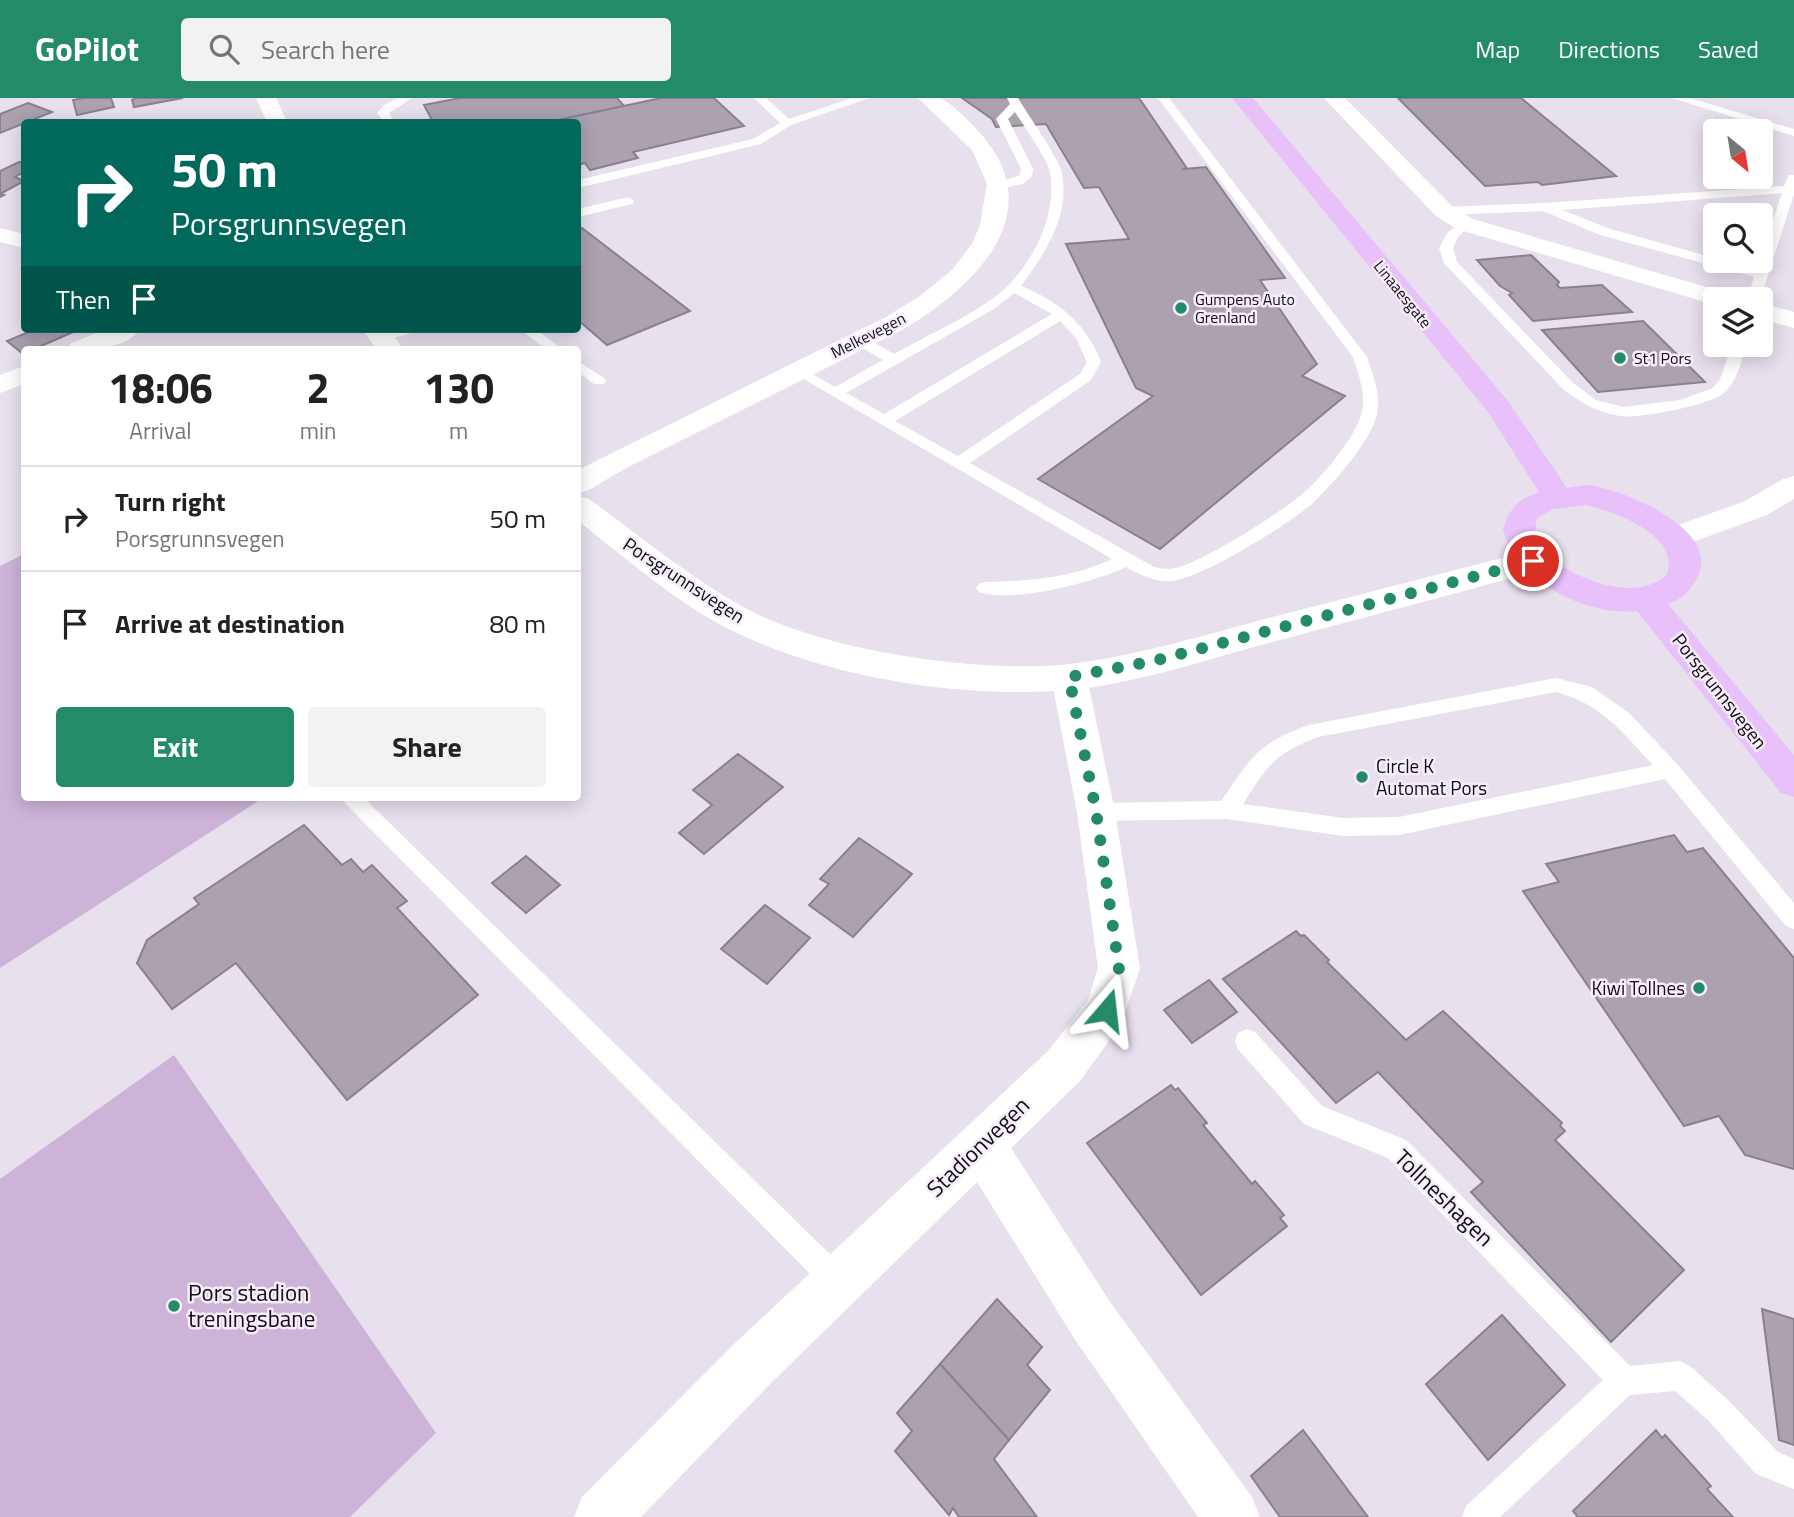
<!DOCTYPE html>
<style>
body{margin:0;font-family:"Titillium Web",sans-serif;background:#f2f2f2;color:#222;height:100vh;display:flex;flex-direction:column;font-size:26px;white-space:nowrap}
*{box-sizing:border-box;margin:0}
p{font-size:23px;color:#767676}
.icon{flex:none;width:38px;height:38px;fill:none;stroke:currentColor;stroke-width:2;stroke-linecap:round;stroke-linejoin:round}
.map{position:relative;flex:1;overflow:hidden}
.panel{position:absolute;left:21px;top:248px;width:560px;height:455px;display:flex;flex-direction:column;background:#fff;border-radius:7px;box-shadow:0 4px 18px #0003}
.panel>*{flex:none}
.hud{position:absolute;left:21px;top:21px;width:560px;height:214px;border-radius:7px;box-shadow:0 4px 18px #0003;background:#00695c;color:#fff;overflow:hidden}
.needle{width:46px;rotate:150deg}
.buttons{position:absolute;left:1703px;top:21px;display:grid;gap:14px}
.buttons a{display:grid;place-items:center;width:70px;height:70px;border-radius:7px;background:#fff;box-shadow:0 4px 18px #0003;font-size:35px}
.pin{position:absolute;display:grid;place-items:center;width:60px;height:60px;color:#fff;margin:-30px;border:4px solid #fff;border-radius:50%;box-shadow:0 2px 7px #0007}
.me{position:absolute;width:77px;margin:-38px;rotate:17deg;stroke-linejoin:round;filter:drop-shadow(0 0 5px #0008)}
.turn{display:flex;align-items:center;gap:24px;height:147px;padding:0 35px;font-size:32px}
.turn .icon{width:91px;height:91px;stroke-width:2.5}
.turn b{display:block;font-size:49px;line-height:60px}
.then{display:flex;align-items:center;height:66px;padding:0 35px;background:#0003;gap:14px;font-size:26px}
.eta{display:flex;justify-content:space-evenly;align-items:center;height:119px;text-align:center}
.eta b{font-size:42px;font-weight:700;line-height:49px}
.cta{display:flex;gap:14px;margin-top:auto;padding:14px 35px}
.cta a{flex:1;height:80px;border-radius:7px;background:#238b68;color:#fff;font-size:28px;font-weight:700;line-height:80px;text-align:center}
.cta a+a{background:#f2f2f2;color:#222}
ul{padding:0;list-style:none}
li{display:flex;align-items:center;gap:21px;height:105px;padding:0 35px;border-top:2px solid #e0e0e0}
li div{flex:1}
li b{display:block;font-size:26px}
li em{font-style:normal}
header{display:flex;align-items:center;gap:42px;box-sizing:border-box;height:98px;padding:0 35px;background:#238b68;color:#fff}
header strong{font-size:33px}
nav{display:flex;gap:38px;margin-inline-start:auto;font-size:24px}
.search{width:490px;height:63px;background:#f2f2f2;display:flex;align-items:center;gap:18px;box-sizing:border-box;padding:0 24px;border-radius:7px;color:#767676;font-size:26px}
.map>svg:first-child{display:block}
</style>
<header>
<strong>GoPilot</strong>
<div class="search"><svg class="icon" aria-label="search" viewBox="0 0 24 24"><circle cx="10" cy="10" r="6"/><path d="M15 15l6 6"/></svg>Search here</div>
<nav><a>Map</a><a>Directions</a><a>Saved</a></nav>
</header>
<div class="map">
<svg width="1794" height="1419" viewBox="0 0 1794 1419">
<rect width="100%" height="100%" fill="#e9e0ee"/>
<!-- green -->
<g fill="#cdb3d8">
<polygon points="24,456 24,700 263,700 0,870 0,468"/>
<polygon points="174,957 436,1335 350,1419 0,1419 0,1081"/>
</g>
<!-- building -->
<g fill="#aba1af" stroke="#8a818e" stroke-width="2">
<polygon points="84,0 111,0 114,9 77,17 73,2"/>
<polygon points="136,0 183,0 134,9 132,2"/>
<polygon points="460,0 617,0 624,8 549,24 433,24 424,7"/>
<polygon points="661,0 714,0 744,28 633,54 638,60 590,72 585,65 578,67 578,24 549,24"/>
<polygon points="962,0 1139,0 1186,69 1184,71 1206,69 1285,180 1260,182 1317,266 1302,278 1345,298 1160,451 1038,381 1153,298 1136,290 1066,146 1129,141 1099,89 1084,90 1046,26 996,29 992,21"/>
<polygon points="1398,0 1521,0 1616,78 1542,87 1538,84 1485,88"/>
<polygon points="28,5 52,14 0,35 0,16"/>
<polygon points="19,64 24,65 24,74 15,79 24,83 0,96 4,97 0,99 0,73"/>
<polygon points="582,130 690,213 607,247 578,222 578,132"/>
<polygon points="1531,157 1559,184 1557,187 1560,190 1602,187 1632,214 1533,223 1509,197 1512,195 1500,188 1477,162"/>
<polygon points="1643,223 1705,284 1598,294 1542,232"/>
<polygon points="36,231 80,231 32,252 24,252 23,256 7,243"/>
<polygon points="738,656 783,689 704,756 679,735 712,707 693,692"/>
<polygon points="304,727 342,767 351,761 363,774 372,767 407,803 397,810 478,897 347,1002 236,865 172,911 137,865 147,842 199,806 194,800"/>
<polygon points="1674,737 1687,754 1703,750 1794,860 1794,1071 1745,1057 1719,1018 1684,1028 1523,793 1559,784 1546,766"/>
<polygon points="859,740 912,776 853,839 809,807 829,786 820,781"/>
<polygon points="526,758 560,787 526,815 492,785"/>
<polygon points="765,807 810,840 767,886 721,851"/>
<polygon points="1296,833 1301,838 1304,837 1329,862 1327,864 1406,942 1443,913 1562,1025 1560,1028 1565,1033 1555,1042 1684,1172 1611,1244 1471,1094 1483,1084 1378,974 1336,1005 1223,881"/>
<polygon points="1209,882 1237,914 1192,945 1164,912"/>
<polygon points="1171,987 1175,992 1178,990 1207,1025 1203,1027 1252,1086 1255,1083 1284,1117 1280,1120 1287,1128 1201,1197 1087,1045"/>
<polygon points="997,1201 1042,1249 1027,1267 1050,1292 1009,1342 940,1266"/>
<polygon points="1762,1211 1794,1221 1794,1347 1779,1342"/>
<polygon points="1502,1217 1565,1287 1488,1362 1426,1286"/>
<polygon points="940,1266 1009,1342 994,1361 1037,1419 959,1419 953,1410 949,1417 895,1353 912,1333 897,1315"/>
<polygon points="1303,1332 1368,1419 1280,1419 1251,1378"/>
<polygon points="1656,1332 1662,1340 1665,1337 1711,1388 1707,1391 1733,1419 1578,1419 1573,1413"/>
</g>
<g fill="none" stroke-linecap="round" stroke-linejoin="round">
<!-- service -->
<g fill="#fff" fill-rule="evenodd">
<polygon points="398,0 412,0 389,15 394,24 384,24 377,15 384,7"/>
<polygon points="754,0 766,0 789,21 852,0 869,0 791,27 761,46 578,90 578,82 753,41 780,25"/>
<path d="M1007 0H1018C1026 14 1060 62 1062 75 1070 119 1045 155 1021 188 1058 203 1087 226 1101 264L1091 282 970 365 1154 469C1159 470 1165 471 1170 471 1198 468 1276 417 1300 398 1319 383 1355 340 1361 317 1367 298 1359 278 1353 259L1158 0H1169L1367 259C1373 277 1381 296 1377 316 1371 343 1335 383 1315 403 1293 424 1201 481 1171 483 1154 484 1140 477 1126 469 1092 485 1015 505 979 494L976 490 979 486 985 484C1029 483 1072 480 1112 461L790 273 792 270H802L835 289 883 262 854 245 852 242 854 239H864L894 256C927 237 983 213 1009 187 1036 158 1057 115 1050 74 1048 62 1023 27 1015 14L1008 21 1033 71 1032 78 1023 86 998 91 992 87 1020 77 1021 71 996 21 1010 6ZM1014 195 1052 216 884 316 846 295 994 211ZM1060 223 1076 240 1087 264 1080 276 958 358 895 323Z"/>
<polygon points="1672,0 1689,0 1794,31 1794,38"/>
<path d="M1789 77H1794V96L1760 202 1747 201 1754 179 1600 137 1543 113 1444 117 1438 113 1444 109 1545 105 1784 88ZM1782 95 1757 171 1715 163V160L1610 131 1562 112Z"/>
<polygon points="628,99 634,103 632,106 578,119 578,111"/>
<path d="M1465 122 1471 126 1458 139 1453 150 1457 164 1573 285 1596 302 1623 309 1680 302 1713 290 1720 281 1732 247H1746C1742 262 1737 284 1724 295 1710 307 1639 321 1620 318 1598 315 1580 304 1563 291L1444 165 1439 150 1448 134Z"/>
<polygon points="395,231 417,231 415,234 380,244 373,240"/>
<polygon points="520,231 536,231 563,252 547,252"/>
<polygon points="578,263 604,280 606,283 604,286 594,286 578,274"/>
<path d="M1556 580 1592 589 1629 615 1677 666 1794 805V831L1786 828 1665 681 1399 737 1343 738 1227 721 1096 723 1089 720 1085 714 1089 708 1096 705 1221 703C1252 659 1256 646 1309 627ZM1556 594C1602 606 1622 634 1653 667L1399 719 1343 720 1243 706C1268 667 1274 656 1318 639Z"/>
<polygon points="340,700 364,700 848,1174 852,1184 848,1194 838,1198 828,1194"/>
<polygon points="1247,931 1256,935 1322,1008 1406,1042 1630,1268 1680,1263 1690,1268 1729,1303 1778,1354 1794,1361 1794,1391 1756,1376 1709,1323 1675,1293 1630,1297 1500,1419 1462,1419 1466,1408 1603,1282 1388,1060 1304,1026 1238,951 1235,943 1238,935"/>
</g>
<!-- minor -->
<g fill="#fff" fill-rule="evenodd">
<path d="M918 0C924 0 933 0 939 0 950 3 972 26 980 35 1052 115 974 189 904 231L626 370 589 392 578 395V372L886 219 920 198 952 172 972 146 980 127 987 86 972 52Z"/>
<polygon points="1324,0 1345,0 1452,108 1473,121 1730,196 1734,201 1715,201 1715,207 1712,206 1457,131 1436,118"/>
<polygon points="0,130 24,136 24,150 0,144"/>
<polygon points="1760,205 1794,214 1794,230 1760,221"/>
<path d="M105 231H140C126 252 88 252 66 252L70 246Z"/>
<polygon points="24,268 24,286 0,295 0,277"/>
<polygon points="1794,378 1794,401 1767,417 1673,451 1662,447 1657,440 1662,433 1745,403 1783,381"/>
<polygon points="1069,566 1081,570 1087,579 1115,714 1140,870 1121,926 1080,983 1011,1050 1110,1204 1252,1399 1260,1419 1198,1419 1074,1240 977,1084 771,1285 641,1419 574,1419 582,1399 733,1247 1048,953 1088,902 1098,870 1077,714 1051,579 1057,570"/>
</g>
<!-- tertiary -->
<g fill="#fff" fill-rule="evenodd">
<polygon points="256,0 276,0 287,24 267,24"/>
<polygon points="362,231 389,231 404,252 377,252"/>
<path d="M578 398 589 401C640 438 690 480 745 510 824 553 981 576 1070 566 1135 558 1198 539 1261 522 1352 499 1442 475 1533 452L1544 455 1549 463 1544 471C1449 498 1354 522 1258 548 1198 564 1130 587 1068 592 958 601 821 579 723 528 675 503 622 457 578 423Z"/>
</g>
<!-- trunk -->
<path fill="#e8c0fa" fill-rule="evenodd" d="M1232 0H1253L1508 303 1567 390C1574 389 1582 387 1588 387 1623 391 1726 433 1696 482 1689 494 1682 501 1668 506L1794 657V699L1781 695 1637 513C1593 518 1538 492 1513 456 1508 449 1506 440 1503 431 1509 411 1518 401 1539 394L1487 313ZM1587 407C1615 414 1683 438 1666 478 1655 486 1644 490 1630 490 1597 491 1525 461 1537 420L1553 411Z"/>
</g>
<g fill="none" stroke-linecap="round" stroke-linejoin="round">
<!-- route -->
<polyline stroke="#238b68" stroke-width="12" stroke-dasharray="0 21.6" points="1107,912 1119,870 1096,713 1069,579 1154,563 1533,463"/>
</g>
<!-- markers -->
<g fill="#238b68" stroke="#f7edfb" stroke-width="2.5">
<circle cx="1181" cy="210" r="7"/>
<circle cx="1620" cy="260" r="7"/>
<circle cx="1362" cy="679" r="7"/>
<circle cx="1699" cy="890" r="7"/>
<circle cx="174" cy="1208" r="7"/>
</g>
<g text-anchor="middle" stroke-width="5" stroke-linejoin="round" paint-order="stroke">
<!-- far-street labels -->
<g font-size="16" fill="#110e13" stroke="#f7edfb">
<text transform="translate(1403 196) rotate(51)" y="6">Linaaesgate</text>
<text transform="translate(868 237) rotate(-27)" y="6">Melkevegen</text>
</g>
<!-- far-poi labels -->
<g font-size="16" fill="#110e13" stroke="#f7edfb" text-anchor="start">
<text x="1195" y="207">Gumpens Auto<tspan x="1195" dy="18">Grenland</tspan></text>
<text x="1634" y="266">St1 Pors</text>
</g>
<!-- street labels -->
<g font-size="19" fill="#110e13" stroke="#f7edfb">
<text transform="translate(684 482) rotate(33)" y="7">Porsgrunnsvegen</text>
<text transform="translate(1720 593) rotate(52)" y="7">Porsgrunnsvegen</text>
</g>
<!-- poi labels -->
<g font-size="19" fill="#110e13" stroke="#f7edfb" text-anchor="start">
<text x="1376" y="675">Circle K<tspan x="1376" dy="22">Automat Pors</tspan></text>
<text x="1685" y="897" text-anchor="end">Kiwi Tollnes</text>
</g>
<!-- near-street labels -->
<g font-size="23" fill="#110e13" stroke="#f7edfb">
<text transform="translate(978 1049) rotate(-44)" y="8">Stadionvegen</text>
<text transform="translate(1444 1100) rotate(44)" y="8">Tollneshagen</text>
</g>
<!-- near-poi labels -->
<g font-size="23" fill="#110e13" stroke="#f7edfb" text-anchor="start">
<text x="188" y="1203">Pors stadion<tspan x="188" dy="26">treningsbane</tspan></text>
</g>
</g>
</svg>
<div class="buttons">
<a><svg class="needle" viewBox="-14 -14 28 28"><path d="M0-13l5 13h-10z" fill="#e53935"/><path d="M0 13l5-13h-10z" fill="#767676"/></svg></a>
<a><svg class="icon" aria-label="search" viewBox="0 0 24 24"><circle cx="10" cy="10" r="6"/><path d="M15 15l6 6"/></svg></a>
<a><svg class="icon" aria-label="layers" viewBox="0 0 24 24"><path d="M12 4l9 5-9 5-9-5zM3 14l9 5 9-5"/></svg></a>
</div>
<div class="pin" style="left:1533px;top:463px;background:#d93025"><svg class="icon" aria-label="arrive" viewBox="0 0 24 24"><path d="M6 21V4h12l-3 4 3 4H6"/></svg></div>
<svg class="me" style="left:1107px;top:912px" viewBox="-20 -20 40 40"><path d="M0-17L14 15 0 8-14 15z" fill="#238b68" stroke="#fff" stroke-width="4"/></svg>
<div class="hud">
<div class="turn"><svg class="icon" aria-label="right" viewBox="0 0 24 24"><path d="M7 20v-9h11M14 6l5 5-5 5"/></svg><div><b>50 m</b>Porsgrunnsvegen</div></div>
<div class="then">Then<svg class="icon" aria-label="arrive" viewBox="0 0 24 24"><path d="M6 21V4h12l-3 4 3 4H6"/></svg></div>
</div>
<section class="panel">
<div class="eta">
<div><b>18:06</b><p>Arrival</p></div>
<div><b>2</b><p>min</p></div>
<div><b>130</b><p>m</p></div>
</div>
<ul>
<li><svg class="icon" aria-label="right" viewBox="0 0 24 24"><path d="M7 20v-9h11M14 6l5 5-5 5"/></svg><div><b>Turn right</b><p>Porsgrunnsvegen</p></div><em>50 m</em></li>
<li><svg class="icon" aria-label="arrive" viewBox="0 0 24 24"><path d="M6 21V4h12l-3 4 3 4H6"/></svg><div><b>Arrive at destination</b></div><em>80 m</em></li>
</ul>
<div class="cta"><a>Exit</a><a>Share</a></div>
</section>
</div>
